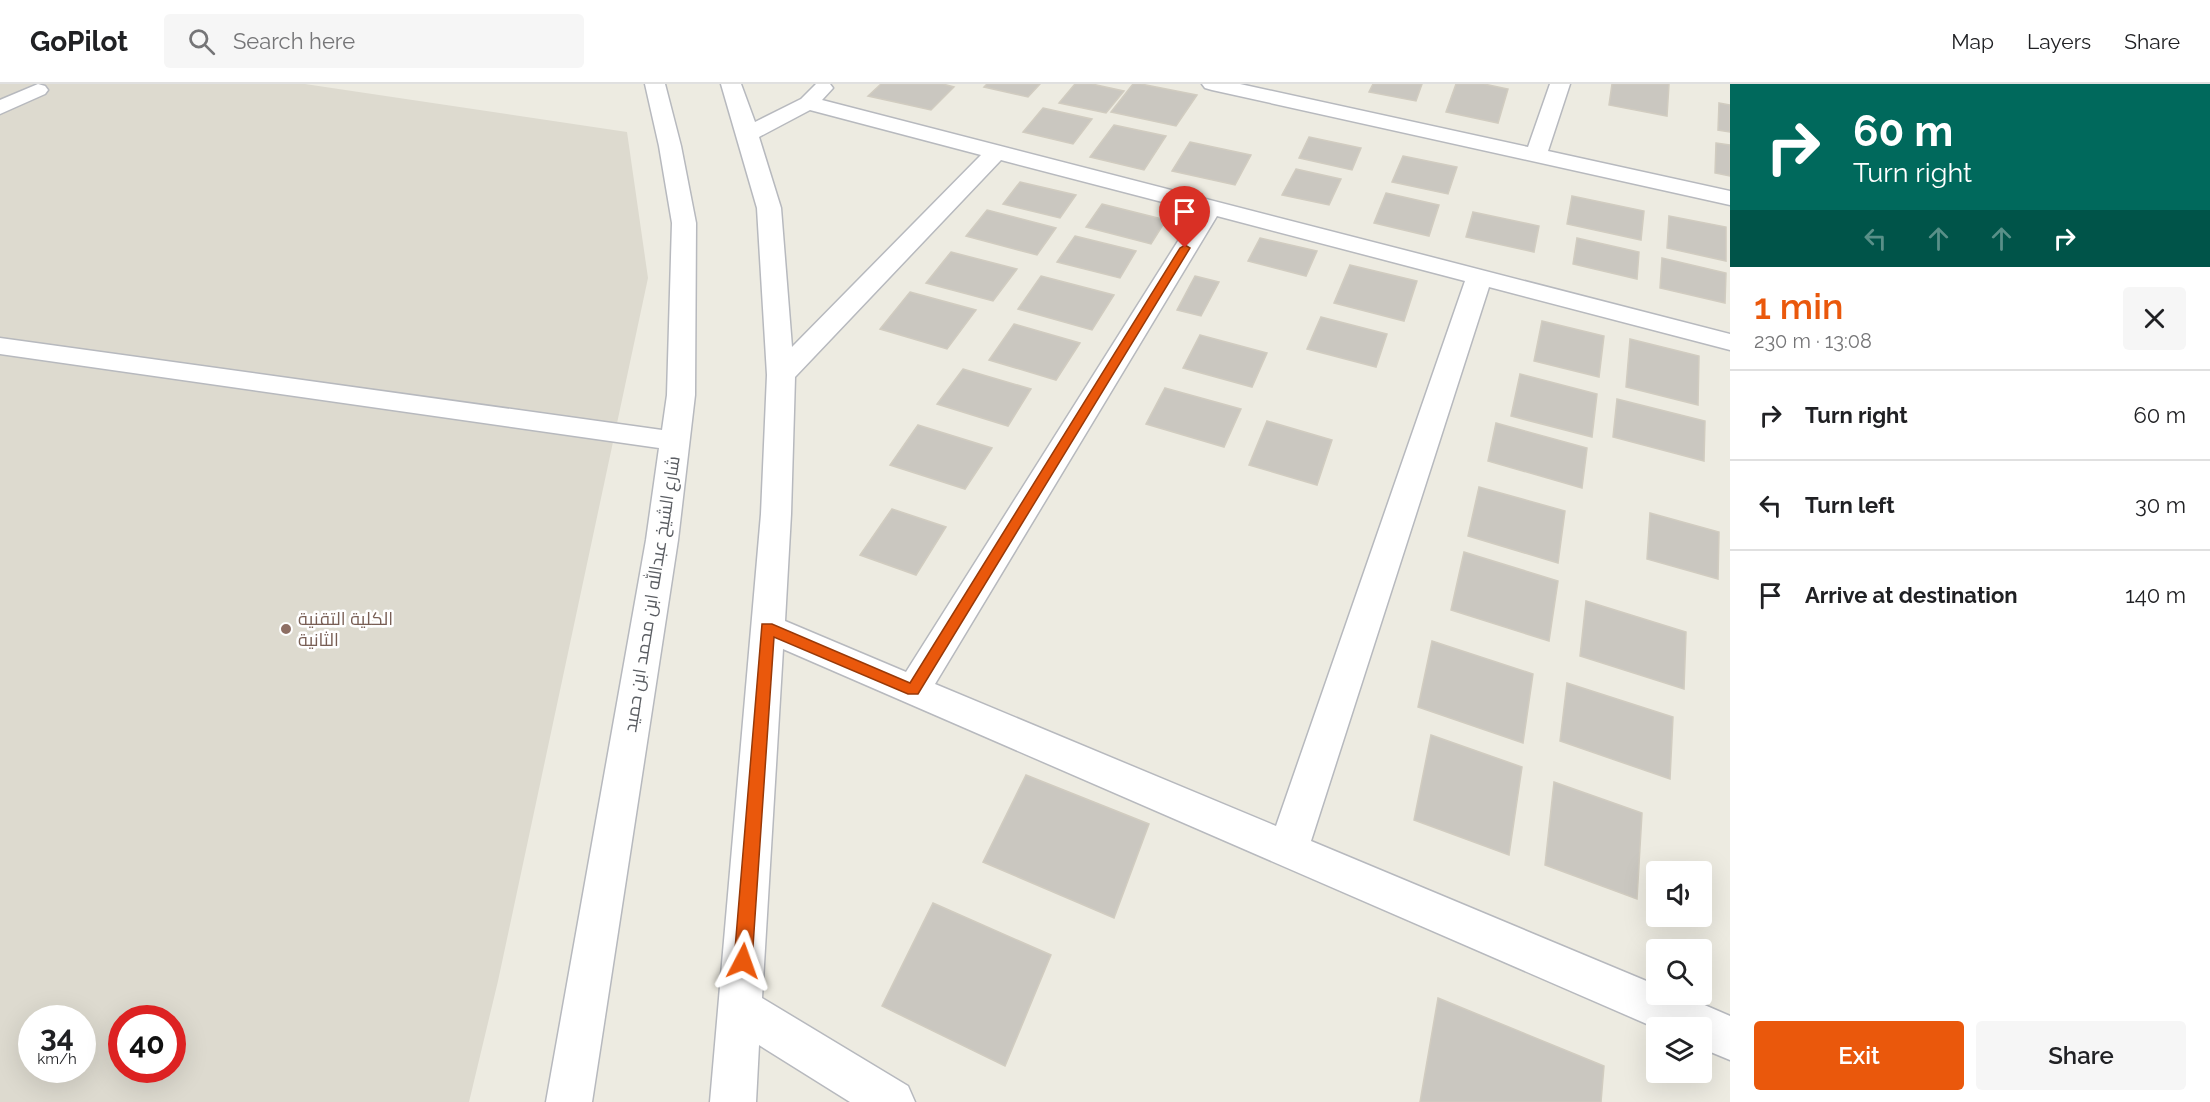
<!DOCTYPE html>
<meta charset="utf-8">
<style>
body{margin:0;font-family:Raleway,Cairo,sans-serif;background:#f6f6f6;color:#202124;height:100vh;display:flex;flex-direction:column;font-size:22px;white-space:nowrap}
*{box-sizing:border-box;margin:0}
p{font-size:20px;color:#757577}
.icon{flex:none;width:33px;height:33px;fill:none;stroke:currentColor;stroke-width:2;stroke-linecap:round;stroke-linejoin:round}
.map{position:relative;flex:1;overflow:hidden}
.details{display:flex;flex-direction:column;background:#fff;width:480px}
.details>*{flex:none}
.top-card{background:#00695c;color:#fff;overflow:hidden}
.tools{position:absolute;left:1646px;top:777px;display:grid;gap:12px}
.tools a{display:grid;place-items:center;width:66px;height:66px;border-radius:6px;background:#fff;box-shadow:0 6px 24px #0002;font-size:30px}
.speed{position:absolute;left:18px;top:921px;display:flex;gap:12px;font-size:30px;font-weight:700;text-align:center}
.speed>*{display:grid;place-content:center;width:78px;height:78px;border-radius:50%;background:#fff;box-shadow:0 6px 24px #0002;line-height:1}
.speed small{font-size:15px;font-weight:400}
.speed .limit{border:9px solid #d22;background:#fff;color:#111}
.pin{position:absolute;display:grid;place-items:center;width:51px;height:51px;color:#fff;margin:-62px -26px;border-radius:50% 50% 50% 0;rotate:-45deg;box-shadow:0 0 6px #0007}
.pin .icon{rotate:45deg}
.me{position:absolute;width:66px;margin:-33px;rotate:4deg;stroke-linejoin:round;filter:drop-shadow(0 0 4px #0008)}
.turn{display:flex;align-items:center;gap:21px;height:126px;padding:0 24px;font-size:27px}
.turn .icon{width:78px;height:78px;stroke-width:2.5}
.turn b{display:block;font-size:42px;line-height:51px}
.lanes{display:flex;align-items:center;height:57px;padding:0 24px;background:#0003;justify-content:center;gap:30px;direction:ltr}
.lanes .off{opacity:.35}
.round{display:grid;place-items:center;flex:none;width:63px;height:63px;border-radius:6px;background:#f6f6f6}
.headline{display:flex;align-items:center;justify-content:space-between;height:102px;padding:0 24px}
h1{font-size:36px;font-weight:600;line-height:45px;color:#ea580c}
.button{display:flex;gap:12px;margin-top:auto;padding:12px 24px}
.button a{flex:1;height:69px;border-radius:6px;background:#ea580c;color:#fff;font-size:24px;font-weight:600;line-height:69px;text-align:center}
.button a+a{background:#f6f6f6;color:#202124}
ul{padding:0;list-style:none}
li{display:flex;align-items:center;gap:18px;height:90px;padding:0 24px;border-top:2px solid #e0e0e0}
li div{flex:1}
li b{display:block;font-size:22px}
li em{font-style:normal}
header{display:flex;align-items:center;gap:36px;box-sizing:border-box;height:84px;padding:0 30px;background:#fff;border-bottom:2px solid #e0e0e0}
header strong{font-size:28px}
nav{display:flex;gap:33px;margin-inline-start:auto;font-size:21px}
.search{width:420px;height:54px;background:#f6f6f6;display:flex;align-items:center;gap:15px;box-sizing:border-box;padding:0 21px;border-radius:6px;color:#757577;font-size:22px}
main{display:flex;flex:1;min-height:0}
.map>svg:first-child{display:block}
</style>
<header>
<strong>GoPilot</strong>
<div class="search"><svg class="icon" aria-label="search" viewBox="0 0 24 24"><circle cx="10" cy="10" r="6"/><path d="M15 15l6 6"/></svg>Search here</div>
<nav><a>Map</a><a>Layers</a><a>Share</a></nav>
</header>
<main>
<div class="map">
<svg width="1730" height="1018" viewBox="0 0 1730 1018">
<rect width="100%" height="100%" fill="#edebe1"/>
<!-- education -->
<path fill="#dddacf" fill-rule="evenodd" d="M0 0H305L627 48 648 194 498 897 469 1018H0ZM32 934H82V986H32ZM122 934H172V986H122Z"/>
<!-- building -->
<g fill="#cac7c0" stroke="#d1ccc0" stroke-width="1.5">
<polygon points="881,0 943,0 954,3 931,26 868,12"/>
<polygon points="987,0 1040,0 1028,13 984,3"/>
<polygon points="1075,0 1092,0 1124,7 1106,29 1059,19"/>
<polygon points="1133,0 1141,0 1197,11 1176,42 1111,28"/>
<polygon points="1373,0 1422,0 1416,17 1369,8"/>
<polygon points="1456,0 1484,0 1508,5 1498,39 1446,28"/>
<polygon points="1612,0 1669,0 1667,32 1609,21"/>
<polygon points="1719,19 1730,21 1730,48 1718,46"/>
<polygon points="1043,24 1092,35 1073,60 1023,48"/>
<polygon points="1114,41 1166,52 1144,86 1090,73"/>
<polygon points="1309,53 1361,64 1352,86 1299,74"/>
<polygon points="1190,58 1251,71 1235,101 1172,87"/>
<polygon points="1716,59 1730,61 1730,92 1715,89"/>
<polygon points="1403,72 1457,83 1448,110 1392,98"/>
<polygon points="1296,85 1341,95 1329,121 1282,111"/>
<polygon points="1020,98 1076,111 1060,134 1003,120"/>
<polygon points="1386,109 1439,121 1429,152 1374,139"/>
<polygon points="1572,112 1644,127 1641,156 1567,140"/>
<polygon points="1102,120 1166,136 1151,160 1086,143"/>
<polygon points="987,126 1056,144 1037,171 966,152"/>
<polygon points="1473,128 1539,142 1534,168 1466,153"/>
<polygon points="1669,132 1726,143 1726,177 1667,164"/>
<polygon points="1075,152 1136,167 1120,194 1057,178"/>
<polygon points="1260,154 1317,167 1306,192 1248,177"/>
<polygon points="1577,154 1639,168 1637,195 1573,180"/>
<polygon points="951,168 1017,185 993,217 926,199"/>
<polygon points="1662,174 1726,189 1725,219 1660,204"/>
<polygon points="1350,181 1417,197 1404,237 1334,219"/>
<polygon points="1041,192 1114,211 1092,246 1018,225"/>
<polygon points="1195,192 1219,198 1201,232 1177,226"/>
<polygon points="910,208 976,226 947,265 880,245"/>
<polygon points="1321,233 1387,250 1376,283 1307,265"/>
<polygon points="1542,237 1604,252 1599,293 1534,277"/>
<polygon points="1014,240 1080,259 1056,296 989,276"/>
<polygon points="1200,251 1267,269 1252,303 1183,284"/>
<polygon points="1630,255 1699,272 1698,321 1626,303"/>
<polygon points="963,285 1031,305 1008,342 937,320"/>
<polygon points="1520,290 1597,310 1592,353 1511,332"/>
<polygon points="1165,304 1241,325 1224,363 1146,340"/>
<polygon points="1617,315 1705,337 1704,377 1613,353"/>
<polygon points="1267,337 1332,356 1317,401 1249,381"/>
<polygon points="1496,339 1587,364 1582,404 1488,377"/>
<polygon points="918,341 992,364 965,405 890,381"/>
<polygon points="1479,403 1565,427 1558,479 1468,452"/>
<polygon points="892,425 946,443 916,491 860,471"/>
<polygon points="1650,429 1719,448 1718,495 1647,475"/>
<polygon points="1464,468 1558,497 1549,557 1451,526"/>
<polygon points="1586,517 1686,548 1684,605 1580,572"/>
<polygon points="1432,557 1533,590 1523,659 1418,623"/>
<polygon points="1567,599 1673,633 1670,695 1560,657"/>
<polygon points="1431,651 1522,683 1509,771 1414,736"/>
<polygon points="1026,691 1149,740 1114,834 983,778"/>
<polygon points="1554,698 1642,729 1637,815 1545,781"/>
<polygon points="933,819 1051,871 1005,982 882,922"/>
<polygon points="1438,914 1604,982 1601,1018 1420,1018"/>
</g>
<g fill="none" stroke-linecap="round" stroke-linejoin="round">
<defs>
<g id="minor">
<polygon points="38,0 45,2 48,6 45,10 0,30 0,16"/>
<polygon points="645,0 665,0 681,62 696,139 695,311 678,456 592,1018 546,1018 646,456 659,364 0,270 0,254 662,346 667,311 672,139 659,62"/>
<path d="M721 0H741L755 38 801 15 816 0H830L833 4 822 16 1730 250V266L1489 203 1311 757 1656 901V910H1679L1730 932V976L1701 964V944H1656L783 565 762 914 908 1002 915 1018H850L759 961 756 1018H710L761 430 767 291 757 124ZM810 26 981 71 792 263 781 124 759 53ZM1001 76 1197 127 906 588 785 537 791 430 795 293ZM1217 132 1465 197 1276 742 935 600Z"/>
<polygon points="1202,0 1240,0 1528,63 1550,0 1570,0 1548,67 1730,107 1730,121 1212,6 1205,4"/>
</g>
</defs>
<!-- minor casing -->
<use href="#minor" stroke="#b7b9be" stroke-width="3"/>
<!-- minor -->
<use href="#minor" fill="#fff" fill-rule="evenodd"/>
</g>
<!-- route -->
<polygon fill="#ea580c" stroke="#983908" stroke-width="1.5" points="1185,161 1190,164 918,610 908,610 774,553 752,877 749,883 743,885 737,883 734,877 762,540 772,540 910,599 1180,164"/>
<!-- markers -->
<circle fill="#8d6e63" stroke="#fff" stroke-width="2" cx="286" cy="545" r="6"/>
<g text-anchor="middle" stroke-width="5" stroke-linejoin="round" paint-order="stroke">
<!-- street labels -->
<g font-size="18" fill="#5a5d62" stroke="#fff">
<text transform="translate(652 510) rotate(-81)" y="6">شارع الشيخ عبدالله ابن محمد ابن حميد</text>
</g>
<!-- education labels -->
<g font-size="18" fill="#785e54" stroke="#fff" text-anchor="start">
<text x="298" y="541">الكلية التقنية<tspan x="298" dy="21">الثانية</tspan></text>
</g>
</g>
</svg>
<div class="tools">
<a><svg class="icon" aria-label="sound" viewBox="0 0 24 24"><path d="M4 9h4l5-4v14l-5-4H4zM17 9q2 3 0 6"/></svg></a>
<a><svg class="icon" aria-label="search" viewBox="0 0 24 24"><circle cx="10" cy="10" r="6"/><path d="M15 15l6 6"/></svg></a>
<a><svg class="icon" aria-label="layers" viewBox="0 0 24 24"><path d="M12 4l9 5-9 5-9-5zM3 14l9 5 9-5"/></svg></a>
</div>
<div class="speed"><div>34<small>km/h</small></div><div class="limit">40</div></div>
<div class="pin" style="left:1185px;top:164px;background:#d93025"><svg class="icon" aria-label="arrive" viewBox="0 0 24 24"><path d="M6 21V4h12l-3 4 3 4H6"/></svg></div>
<svg class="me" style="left:743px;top:877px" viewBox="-20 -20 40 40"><path d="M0-17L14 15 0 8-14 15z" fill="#ea580c" stroke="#fff" stroke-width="4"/></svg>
</div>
<section class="details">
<div class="top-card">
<div class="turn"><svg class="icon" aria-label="right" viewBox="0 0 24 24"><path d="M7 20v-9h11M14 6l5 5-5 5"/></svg><div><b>60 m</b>Turn right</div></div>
<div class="lanes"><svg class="icon off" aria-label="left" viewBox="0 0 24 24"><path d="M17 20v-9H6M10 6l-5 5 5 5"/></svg><svg class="icon off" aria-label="ahead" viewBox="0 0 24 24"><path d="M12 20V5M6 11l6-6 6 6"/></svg><svg class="icon off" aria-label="ahead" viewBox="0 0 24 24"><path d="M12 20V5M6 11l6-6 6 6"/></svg><svg class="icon" aria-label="right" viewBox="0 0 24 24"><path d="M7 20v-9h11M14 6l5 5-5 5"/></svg></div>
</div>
<div class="headline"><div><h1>1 min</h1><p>230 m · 13:08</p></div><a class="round"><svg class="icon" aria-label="close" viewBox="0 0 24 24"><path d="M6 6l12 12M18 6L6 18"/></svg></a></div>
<ul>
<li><svg class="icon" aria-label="right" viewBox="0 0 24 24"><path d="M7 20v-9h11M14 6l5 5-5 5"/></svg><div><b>Turn right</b></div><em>60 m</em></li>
<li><svg class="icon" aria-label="left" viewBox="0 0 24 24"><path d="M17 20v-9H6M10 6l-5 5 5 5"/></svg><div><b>Turn left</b></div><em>30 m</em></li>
<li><svg class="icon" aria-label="arrive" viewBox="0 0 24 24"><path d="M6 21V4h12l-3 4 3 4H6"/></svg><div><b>Arrive at destination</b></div><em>140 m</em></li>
</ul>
<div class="button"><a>Exit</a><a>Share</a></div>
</section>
</main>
